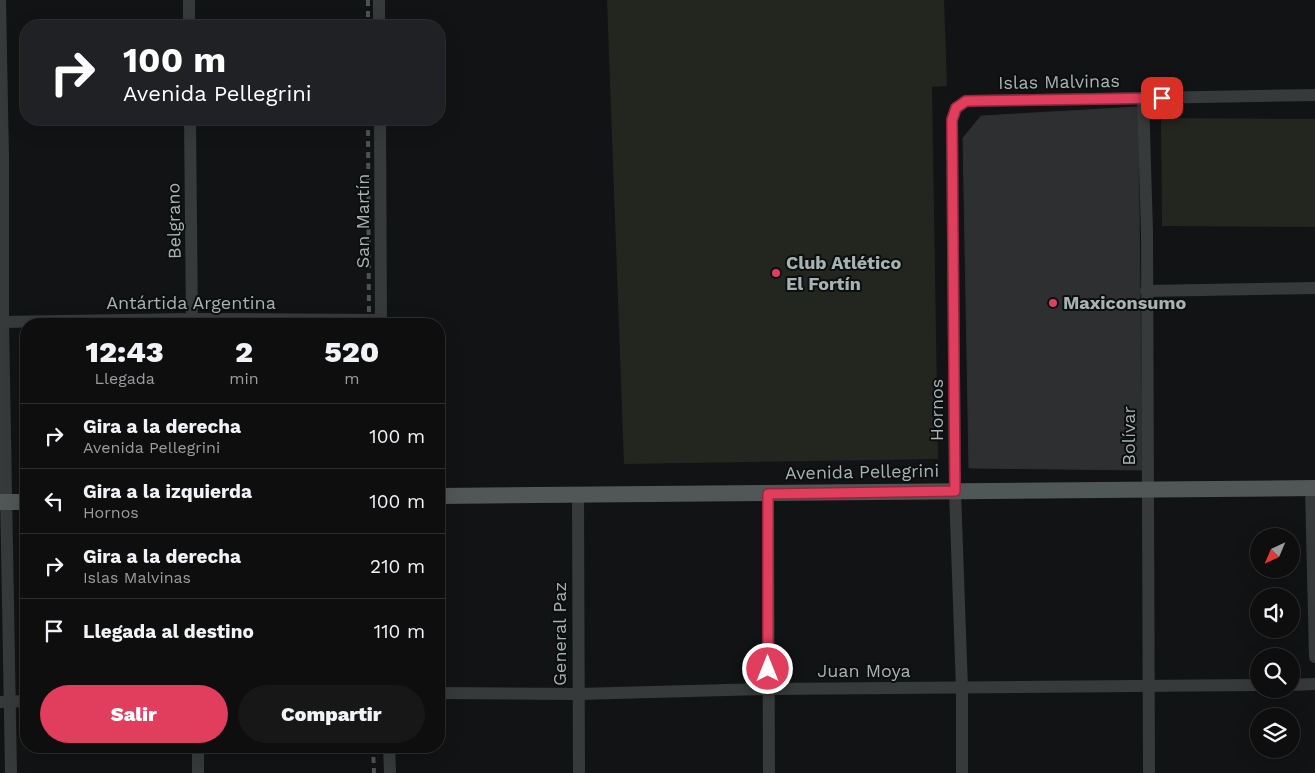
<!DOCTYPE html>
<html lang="es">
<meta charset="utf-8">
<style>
body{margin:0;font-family:"Work Sans",sans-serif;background:#171718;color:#f1f3f6;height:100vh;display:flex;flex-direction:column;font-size:19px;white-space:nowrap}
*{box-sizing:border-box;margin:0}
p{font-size:16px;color:#9b9c9e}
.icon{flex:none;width:28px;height:28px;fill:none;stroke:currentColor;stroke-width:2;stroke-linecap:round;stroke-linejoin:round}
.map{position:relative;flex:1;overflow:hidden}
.side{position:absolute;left:20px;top:318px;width:425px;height:435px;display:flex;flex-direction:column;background:#0e0e0f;border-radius:20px;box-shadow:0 5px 20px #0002,0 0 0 1px #2e2e2f}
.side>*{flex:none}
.guide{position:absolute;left:20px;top:20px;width:425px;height:105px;border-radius:20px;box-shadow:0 5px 20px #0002,0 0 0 1px #2e2e2f;background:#202124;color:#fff;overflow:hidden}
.needle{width:32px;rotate:224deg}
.controls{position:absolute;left:1250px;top:528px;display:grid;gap:10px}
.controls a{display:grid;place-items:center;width:50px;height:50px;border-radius:50%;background:#0e0e0f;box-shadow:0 5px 20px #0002,0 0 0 1px #2e2e2f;font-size:25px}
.pin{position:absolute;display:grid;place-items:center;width:42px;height:42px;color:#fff;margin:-21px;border-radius:10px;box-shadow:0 2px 8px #0006}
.me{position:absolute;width:55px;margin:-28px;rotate:0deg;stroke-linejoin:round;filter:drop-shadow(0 0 4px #0008)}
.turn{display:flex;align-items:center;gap:18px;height:105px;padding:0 20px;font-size:22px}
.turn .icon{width:65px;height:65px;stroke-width:2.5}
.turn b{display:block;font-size:35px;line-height:42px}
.eta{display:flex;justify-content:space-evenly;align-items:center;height:85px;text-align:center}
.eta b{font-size:30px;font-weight:800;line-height:35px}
.button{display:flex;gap:10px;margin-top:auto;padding:10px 20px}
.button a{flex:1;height:58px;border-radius:30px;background:#e03e5c;color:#fff;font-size:20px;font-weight:800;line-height:58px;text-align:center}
.button a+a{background:#171718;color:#f1f3f6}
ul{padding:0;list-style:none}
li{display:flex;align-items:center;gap:15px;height:65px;padding:0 20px;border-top:1px solid #2e2e2f}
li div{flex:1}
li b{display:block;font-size:19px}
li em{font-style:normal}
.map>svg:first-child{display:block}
</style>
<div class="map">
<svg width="1315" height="773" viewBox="0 0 1315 773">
<rect width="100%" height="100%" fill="#121314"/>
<!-- green -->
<g fill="#23261f">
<polygon points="607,0 944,0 947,86 932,87 938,459 624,464"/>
<polygon points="1161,118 1315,119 1315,227 1162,226"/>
</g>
<!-- building -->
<polygon fill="#2d2f30" stroke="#2c2f2f" points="1138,107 1142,470 969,468 963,138 981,116"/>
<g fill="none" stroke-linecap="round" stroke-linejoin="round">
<!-- minor -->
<g stroke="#363a3a" stroke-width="12">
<polyline points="0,0 3,157 3,322 11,773"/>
<polyline points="189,0 189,26"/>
<polyline points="379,0 379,26"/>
<polyline points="1143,98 1147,232 1149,773"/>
<polyline points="190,119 192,324"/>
<polyline points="380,119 381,324"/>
<polyline points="1146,291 1315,288"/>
<polyline points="0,322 192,319 381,320"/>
<polyline points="1311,488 1315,657"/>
<polyline points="578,494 579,773"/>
<polyline points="768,494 769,773"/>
<polyline points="1291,685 1315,684"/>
<polyline points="439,693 578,694 768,689 1259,685"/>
<polyline points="0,702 26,701"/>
<polyline points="198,746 198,773"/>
<polyline points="389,746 390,773"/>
<polyline points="962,773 962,689 955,491 952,120 956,108 966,101 1315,95"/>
</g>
<!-- major -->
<g stroke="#505757" stroke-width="16">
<polyline points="439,496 1315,488"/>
<polyline points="0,502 26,502"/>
</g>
<!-- rail -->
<g stroke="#4d5352" stroke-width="4" stroke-dasharray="6 5" stroke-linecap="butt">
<polyline points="368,0 368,26"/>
<polyline points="368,119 369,324"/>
<polyline points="373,746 374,773"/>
</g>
</g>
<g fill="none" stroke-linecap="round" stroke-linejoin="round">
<defs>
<polyline id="route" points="768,669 768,494 955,491 952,120 956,108 966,101 1162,98"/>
</defs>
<!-- route casing -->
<use href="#route" stroke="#92283c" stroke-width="12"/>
<!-- route -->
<use href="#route" stroke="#e03e5c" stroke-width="9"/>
</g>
<!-- markers -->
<g fill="#e03e5c" stroke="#0d0e0f" stroke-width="2">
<circle cx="776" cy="273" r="5"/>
<circle cx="1053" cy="303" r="5"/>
</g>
<g text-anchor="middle" stroke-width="4" stroke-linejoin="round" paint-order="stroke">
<!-- street labels -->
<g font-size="18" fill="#a5b3b1" stroke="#0d0e0f">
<text transform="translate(1059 82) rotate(-1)" y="6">Islas Malvinas</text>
<text transform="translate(174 221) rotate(-91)" y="6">Belgrano</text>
<text transform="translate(363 221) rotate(-90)" y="6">San Martín</text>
<text x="191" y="309">Antártida Argentina</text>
<text transform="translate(937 410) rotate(-90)" y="6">Hornos</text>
<text transform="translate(1129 436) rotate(-90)" y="6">Bolívar</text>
<text transform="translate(862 472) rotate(-1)" y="6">Avenida Pellegrini</text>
<text transform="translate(560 634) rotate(-90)" y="6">General Paz</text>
<text x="864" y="677">Juan Moya</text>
</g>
<!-- poi labels -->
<g font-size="18" font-weight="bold" fill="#a5b3b1" stroke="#0d0e0f" text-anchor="start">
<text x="786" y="269">Club Atlético<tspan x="786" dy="21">El Fortín</tspan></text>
<text x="1063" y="309">Maxiconsumo</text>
</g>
</g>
</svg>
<div class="controls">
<a><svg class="needle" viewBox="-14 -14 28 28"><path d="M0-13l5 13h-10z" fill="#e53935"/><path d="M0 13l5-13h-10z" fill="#9b9c9e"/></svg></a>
<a><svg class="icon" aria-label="sound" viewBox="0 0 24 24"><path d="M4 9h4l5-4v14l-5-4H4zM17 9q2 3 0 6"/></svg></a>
<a><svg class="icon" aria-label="search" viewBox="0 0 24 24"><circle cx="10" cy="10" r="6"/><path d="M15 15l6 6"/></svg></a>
<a><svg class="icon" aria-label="layers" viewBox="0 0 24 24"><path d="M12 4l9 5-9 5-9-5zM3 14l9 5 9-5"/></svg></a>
</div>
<div class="pin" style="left:1162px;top:98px;background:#d93025"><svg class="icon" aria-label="arrive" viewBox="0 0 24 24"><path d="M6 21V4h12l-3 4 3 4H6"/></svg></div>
<svg class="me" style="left:768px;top:669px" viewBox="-20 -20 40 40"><circle r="17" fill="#e03e5c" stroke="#fff" stroke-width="3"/><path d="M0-11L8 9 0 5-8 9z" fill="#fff"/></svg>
<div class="guide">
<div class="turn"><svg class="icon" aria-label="right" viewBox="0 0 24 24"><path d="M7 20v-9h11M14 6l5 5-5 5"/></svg><div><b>100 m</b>Avenida Pellegrini</div></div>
</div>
<section class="side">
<div class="eta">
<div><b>12:43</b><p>Llegada</p></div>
<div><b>2</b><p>min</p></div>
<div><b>520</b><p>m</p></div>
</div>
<ul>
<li><svg class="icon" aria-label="right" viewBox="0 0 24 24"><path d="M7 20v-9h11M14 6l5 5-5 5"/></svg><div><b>Gira a la derecha</b><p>Avenida Pellegrini</p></div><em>100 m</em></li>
<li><svg class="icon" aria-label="left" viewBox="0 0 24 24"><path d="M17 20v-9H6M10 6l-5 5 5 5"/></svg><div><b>Gira a la izquierda</b><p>Hornos</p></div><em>100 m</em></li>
<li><svg class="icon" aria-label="right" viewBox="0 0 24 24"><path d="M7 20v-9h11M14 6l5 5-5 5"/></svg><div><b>Gira a la derecha</b><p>Islas Malvinas</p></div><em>210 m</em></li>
<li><svg class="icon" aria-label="arrive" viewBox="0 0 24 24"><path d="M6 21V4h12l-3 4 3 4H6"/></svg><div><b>Llegada al destino</b></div><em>110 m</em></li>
</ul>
<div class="button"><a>Salir</a><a>Compartir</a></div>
</section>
</div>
